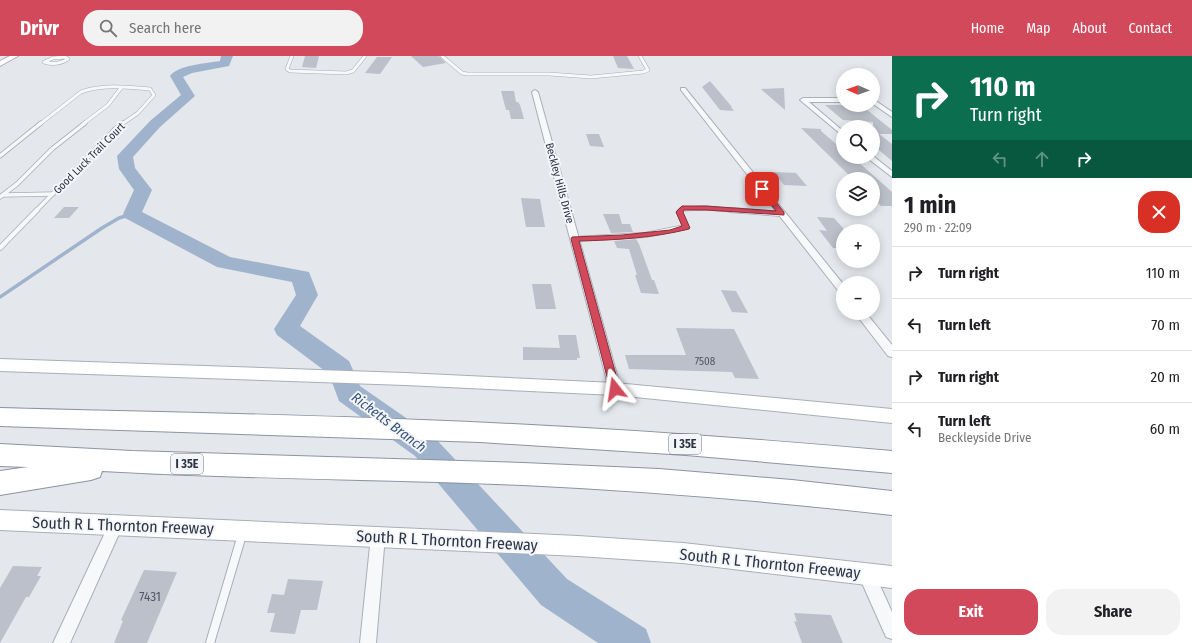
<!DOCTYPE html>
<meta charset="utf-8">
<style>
body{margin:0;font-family:"Fira Sans Condensed",sans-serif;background:#f2f2f2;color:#202124;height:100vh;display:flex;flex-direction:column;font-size:15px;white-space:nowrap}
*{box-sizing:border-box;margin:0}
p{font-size:13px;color:#757577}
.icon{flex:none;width:22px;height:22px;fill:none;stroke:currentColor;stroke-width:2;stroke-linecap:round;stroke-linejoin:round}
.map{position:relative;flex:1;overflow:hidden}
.side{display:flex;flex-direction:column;background:#fff;width:300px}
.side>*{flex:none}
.banner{background:#0b6e4f;color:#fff;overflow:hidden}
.needle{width:26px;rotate:272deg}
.controls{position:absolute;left:836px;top:12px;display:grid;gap:8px}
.controls a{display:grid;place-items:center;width:44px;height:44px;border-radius:50%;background:#fff;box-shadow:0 2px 10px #0003;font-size:20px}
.pin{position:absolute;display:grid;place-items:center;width:34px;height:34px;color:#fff;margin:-17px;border-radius:8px;box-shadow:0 2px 6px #0006}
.me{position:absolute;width:44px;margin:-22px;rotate:345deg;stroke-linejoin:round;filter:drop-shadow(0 0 3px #0008)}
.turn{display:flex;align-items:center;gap:14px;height:84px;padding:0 12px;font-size:18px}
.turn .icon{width:52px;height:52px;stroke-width:2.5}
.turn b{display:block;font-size:28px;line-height:34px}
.lanes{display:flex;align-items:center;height:38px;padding:0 12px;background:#0003;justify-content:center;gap:20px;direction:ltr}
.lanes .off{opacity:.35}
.round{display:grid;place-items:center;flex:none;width:42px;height:42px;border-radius:16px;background:#f2f2f2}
.overview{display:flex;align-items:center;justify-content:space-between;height:68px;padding:0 12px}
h1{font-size:24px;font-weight:700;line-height:30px}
.action{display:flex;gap:8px;margin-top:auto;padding:8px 12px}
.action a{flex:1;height:46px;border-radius:16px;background:#d1495b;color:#fff;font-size:16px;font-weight:700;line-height:46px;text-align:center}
.action a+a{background:#f2f2f2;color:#202124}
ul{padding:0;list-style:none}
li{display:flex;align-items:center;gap:12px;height:52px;padding:0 12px;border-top:1px solid #e0e0e0}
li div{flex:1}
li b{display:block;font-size:15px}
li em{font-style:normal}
header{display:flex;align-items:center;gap:24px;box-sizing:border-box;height:56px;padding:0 20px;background:#d1495b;color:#fff}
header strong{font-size:19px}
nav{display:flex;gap:22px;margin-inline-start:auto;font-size:14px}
.search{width:280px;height:36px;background:#f2f2f2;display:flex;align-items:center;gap:10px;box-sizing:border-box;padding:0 14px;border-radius:16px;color:#757577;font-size:15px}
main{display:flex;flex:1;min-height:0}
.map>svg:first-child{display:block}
</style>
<header>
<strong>Drivr</strong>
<div class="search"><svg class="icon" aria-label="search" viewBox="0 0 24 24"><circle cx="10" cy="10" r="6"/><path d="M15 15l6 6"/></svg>Search here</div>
<nav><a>Home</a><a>Map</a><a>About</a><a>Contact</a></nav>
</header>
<main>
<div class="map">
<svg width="892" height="587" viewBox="0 0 892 587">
<rect width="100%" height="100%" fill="#e4e7ec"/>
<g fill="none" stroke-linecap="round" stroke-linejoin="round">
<!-- stream -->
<polyline stroke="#9fb4cc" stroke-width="3.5" points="0,241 102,172 119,162 132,158"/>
<!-- river -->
<path fill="#9fb4cc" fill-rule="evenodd" d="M221 0H233L229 10 192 17 183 21 195 40 160 71 133 101 135 112 152 134 142 156 230 201 309 216 318 239 300 270 349 305 360 330 435 382 567 523 646 573 651 587H598L541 549 415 400 339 345 329 318 277 279 274 273 296 239 292 226 217 211 125 162 123 158 134 134 119 113 117 100 150 65 181 39 170 20C178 9 207 7 220 5Z"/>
</g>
<!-- building -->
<g fill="#bbc0ca">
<polygon points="305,0 319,0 316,12 302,11"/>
<polygon points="411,0 439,0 446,7 423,11"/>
<polygon points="613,0 627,0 634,13 618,12"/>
<polygon points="377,1 392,1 380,18 365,17"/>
<polygon points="710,25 732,51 731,51 734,55 720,54 702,31"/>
<polygon points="784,32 785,54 761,33"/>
<polygon points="501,35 514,35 516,46 518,46 520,49 524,63 511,63 509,54 506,54"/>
<polygon points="825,49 861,49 892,74 892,78 879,78 892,88 892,105 873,89 873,66 843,64"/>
<polygon points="801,72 821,73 821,75 843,94 843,101 851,101 856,104 892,136 892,150 881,150 873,142 873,123 853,123"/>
<polygon points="586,78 599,78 604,91 590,90"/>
<polygon points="774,116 796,117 807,130 784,129"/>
<polygon points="521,142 540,143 545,171 526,171"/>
<polygon points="64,151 79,151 69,162 54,162"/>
<polygon points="603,158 619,158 622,168 630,168 633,176 611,177"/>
<polygon points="817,161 834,162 843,172 843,195 841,192 833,192 819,174 827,175"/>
<polygon points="636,183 639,188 652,224 654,224 659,238 641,237 635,219 637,219 629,193 617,192 614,185"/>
<polygon points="532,228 551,228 556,253 536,253"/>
<polygon points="721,234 736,235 748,257 732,256"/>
<polygon points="676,272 734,273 759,323 735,322 732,316 629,313 625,299 686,299"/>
<polygon points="558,279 576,279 580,302 577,302 577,304 523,304 523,291 560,292"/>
<polygon points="13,510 42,511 37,520 41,520 29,541 26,541 0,587 0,532"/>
<polygon points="144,514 177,516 147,587 114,587 123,565 121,564"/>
<polygon points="288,523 323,525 317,554 301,554 295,578 270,576 275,557 267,557 272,538 284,539"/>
<polygon points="794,557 831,559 843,587 802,587 794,565 797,566"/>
</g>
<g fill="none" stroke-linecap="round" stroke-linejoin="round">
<defs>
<g id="service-far3">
<polyline points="292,0 287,13 290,15 346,17 353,15 365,0"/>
<polyline points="442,0 462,17 467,18 549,18 591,21 643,16 648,14 640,0"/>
<path d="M65 1 68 3C60 8 53 9 44 6L53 2Z"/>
<path d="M40 68 81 36C103 28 127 31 150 33L154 39 138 57 122 68"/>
<polyline points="83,68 108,49 121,32"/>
</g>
<g id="service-far2">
<polyline points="0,100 41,67"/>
<polyline points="3,139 53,138"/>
<polyline points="0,141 17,128 52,93 85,67"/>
<polyline points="36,155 115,73 123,67"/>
<polyline points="680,155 682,153 706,152 744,155"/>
</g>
<g id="service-far1">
<polyline points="731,154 782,158"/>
<polyline points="575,183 645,179 686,171 679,156 681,154"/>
<polyline points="0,192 37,154"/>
</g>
<polyline id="service" points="210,587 242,479"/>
<g id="minor">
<polygon points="681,32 685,32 843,228 843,238 840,237 681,34"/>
<polygon points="535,34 538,36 621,333 619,336 615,338 611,336 609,333 532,36"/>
<polygon points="843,42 843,46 809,46 843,75 843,80 800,44 803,42"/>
<polygon points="873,43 892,56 892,61 873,48"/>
<polygon points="873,100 892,115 892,121 866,101"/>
<polygon points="855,257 866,257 892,289 892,301 888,300"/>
<polygon points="116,462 121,464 123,469 70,587 53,587 111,464"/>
<polygon points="378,473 383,475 385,480 376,587 360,587 371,480 373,475"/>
<polygon points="866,510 872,512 892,556 892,583 886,581 858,518 860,512"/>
</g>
<g id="secondary">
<polygon points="10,0 18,0 0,10 0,5"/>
<polygon points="0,303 405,317 615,327 892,353 892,367 615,339 405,329 0,315"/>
<polygon points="0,454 578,480 683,487 892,510 892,532 683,507 578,500 0,474"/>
</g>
<g id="motorway">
<path d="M0 352C141 356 281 358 422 364 579 370 735 381 892 395V417L686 399 480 386 0 370Z"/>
<path d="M0 388 132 395 523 407 659 413 792 424 892 435V459C769 445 647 435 523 429 383 423 242 423 102 415L100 421 91 424 0 439V415L28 411 0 410Z"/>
</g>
</defs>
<!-- service-far3 casing -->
<use href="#service-far3" stroke="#a9aeb7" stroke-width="4"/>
<!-- service-far2 casing -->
<use href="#service-far2" stroke="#a9aeb7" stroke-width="5"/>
<!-- service-far1 casing -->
<use href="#service-far1" stroke="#a9aeb7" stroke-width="6"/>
<!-- service casing -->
<use href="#service" stroke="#a9aeb7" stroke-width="10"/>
<!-- minor casing -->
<use href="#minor" stroke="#a9aeb7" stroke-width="2"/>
<!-- secondary casing -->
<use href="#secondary" stroke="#a9aeb7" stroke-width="2"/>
<!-- motorway casing -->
<use href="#motorway" stroke="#8b94a3" stroke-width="2"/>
<!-- service-far3 -->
<use href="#service-far3" stroke="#f7f8fa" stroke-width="3"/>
<!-- service-far2 -->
<use href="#service-far2" stroke="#f7f8fa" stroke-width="3.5"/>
<!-- service-far1 -->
<use href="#service-far1" stroke="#f7f8fa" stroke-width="4.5"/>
<!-- service -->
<use href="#service" stroke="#f7f8fa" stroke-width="8"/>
<!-- minor -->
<use href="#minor" fill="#f7f8fa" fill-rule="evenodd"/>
<!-- secondary -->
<use href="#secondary" fill="#fff" fill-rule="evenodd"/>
<!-- motorway -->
<use href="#motorway" fill="#fff" fill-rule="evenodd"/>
</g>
<!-- route -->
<path fill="#d1495b" stroke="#882f3b" d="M760 131H764L784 156V159L706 154H684L683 156 690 172 689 173C653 182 616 184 579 185L620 333 618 336H611L571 183 572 181 622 179 670 174 682 170 676 156 682 150H706L776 155 760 134Z"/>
<g text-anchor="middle" stroke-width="4" stroke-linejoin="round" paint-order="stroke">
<!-- far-street labels -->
<g font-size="11" fill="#2b3445" stroke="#f4f6f9">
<text transform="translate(89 102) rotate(-45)" y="4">Good Luck Trail Court</text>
<text transform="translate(560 127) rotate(75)" y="4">Beckley Hills Drive</text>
</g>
<!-- number labels -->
<g font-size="11" fill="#4f5766">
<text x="705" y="309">7508</text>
</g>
<!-- shield labels -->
<g fill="#f4f6f9" stroke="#676e7b" stroke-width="1">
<rect x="669" y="378" width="32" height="20" rx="3"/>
<rect x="171" y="398" width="32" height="20" rx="3"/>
</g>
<g font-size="12" font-weight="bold" fill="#2b3445">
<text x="685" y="392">I 35E</text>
<text x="187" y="412">I 35E</text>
</g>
<!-- near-number labels -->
<g font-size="13" fill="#4f5766">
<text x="150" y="545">7431</text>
</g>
<!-- water labels -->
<g font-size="14" font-style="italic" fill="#34527a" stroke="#f4f6f9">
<text transform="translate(389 366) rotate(37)" y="5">Ricketts Branch</text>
</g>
<!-- near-street labels -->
<g font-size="16" fill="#2b3445" stroke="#f4f6f9">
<text transform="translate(123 469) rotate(2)" y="6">South R L Thornton Freeway</text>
<text transform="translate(447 484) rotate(3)" y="6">South R L Thornton Freeway</text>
<text transform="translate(770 507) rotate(6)" y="6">South R L Thornton Freeway</text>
</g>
</g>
</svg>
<div class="controls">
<a><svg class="needle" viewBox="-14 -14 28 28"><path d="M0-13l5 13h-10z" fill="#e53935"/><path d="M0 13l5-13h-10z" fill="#757577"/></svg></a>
<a><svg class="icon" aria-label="search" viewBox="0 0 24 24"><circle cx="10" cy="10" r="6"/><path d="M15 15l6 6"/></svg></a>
<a><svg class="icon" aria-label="layers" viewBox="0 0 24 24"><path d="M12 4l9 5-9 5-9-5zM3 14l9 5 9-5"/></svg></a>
<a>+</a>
<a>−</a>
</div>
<div class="pin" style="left:762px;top:133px;background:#d93025"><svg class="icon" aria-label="arrive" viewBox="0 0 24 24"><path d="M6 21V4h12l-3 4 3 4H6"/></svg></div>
<svg class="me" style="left:615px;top:333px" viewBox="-20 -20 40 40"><path d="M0-17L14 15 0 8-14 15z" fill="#d1495b" stroke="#fff" stroke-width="4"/></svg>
</div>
<section class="side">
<div class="banner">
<div class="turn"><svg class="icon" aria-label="right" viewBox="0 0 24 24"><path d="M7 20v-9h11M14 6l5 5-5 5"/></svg><div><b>110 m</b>Turn right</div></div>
<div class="lanes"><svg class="icon off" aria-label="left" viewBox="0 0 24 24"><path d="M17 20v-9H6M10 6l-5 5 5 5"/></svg><svg class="icon off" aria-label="ahead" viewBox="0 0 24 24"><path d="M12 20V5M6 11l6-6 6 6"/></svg><svg class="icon" aria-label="right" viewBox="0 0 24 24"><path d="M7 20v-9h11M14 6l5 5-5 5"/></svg></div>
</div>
<div class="overview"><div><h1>1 min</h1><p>290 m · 22:09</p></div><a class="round" style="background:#d93025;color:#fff"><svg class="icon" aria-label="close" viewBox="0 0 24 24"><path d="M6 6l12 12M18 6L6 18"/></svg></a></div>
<ul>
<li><svg class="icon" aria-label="right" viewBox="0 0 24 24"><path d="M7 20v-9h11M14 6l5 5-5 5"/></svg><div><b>Turn right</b></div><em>110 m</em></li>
<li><svg class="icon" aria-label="left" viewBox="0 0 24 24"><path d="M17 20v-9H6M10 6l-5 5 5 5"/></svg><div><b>Turn left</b></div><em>70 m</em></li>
<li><svg class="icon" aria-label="right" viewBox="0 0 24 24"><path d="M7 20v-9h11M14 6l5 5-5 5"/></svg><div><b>Turn right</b></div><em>20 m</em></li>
<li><svg class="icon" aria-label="left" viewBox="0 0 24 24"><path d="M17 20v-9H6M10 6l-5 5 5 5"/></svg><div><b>Turn left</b><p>Beckleyside Drive</p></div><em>60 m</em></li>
</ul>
<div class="action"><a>Exit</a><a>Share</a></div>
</section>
</main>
